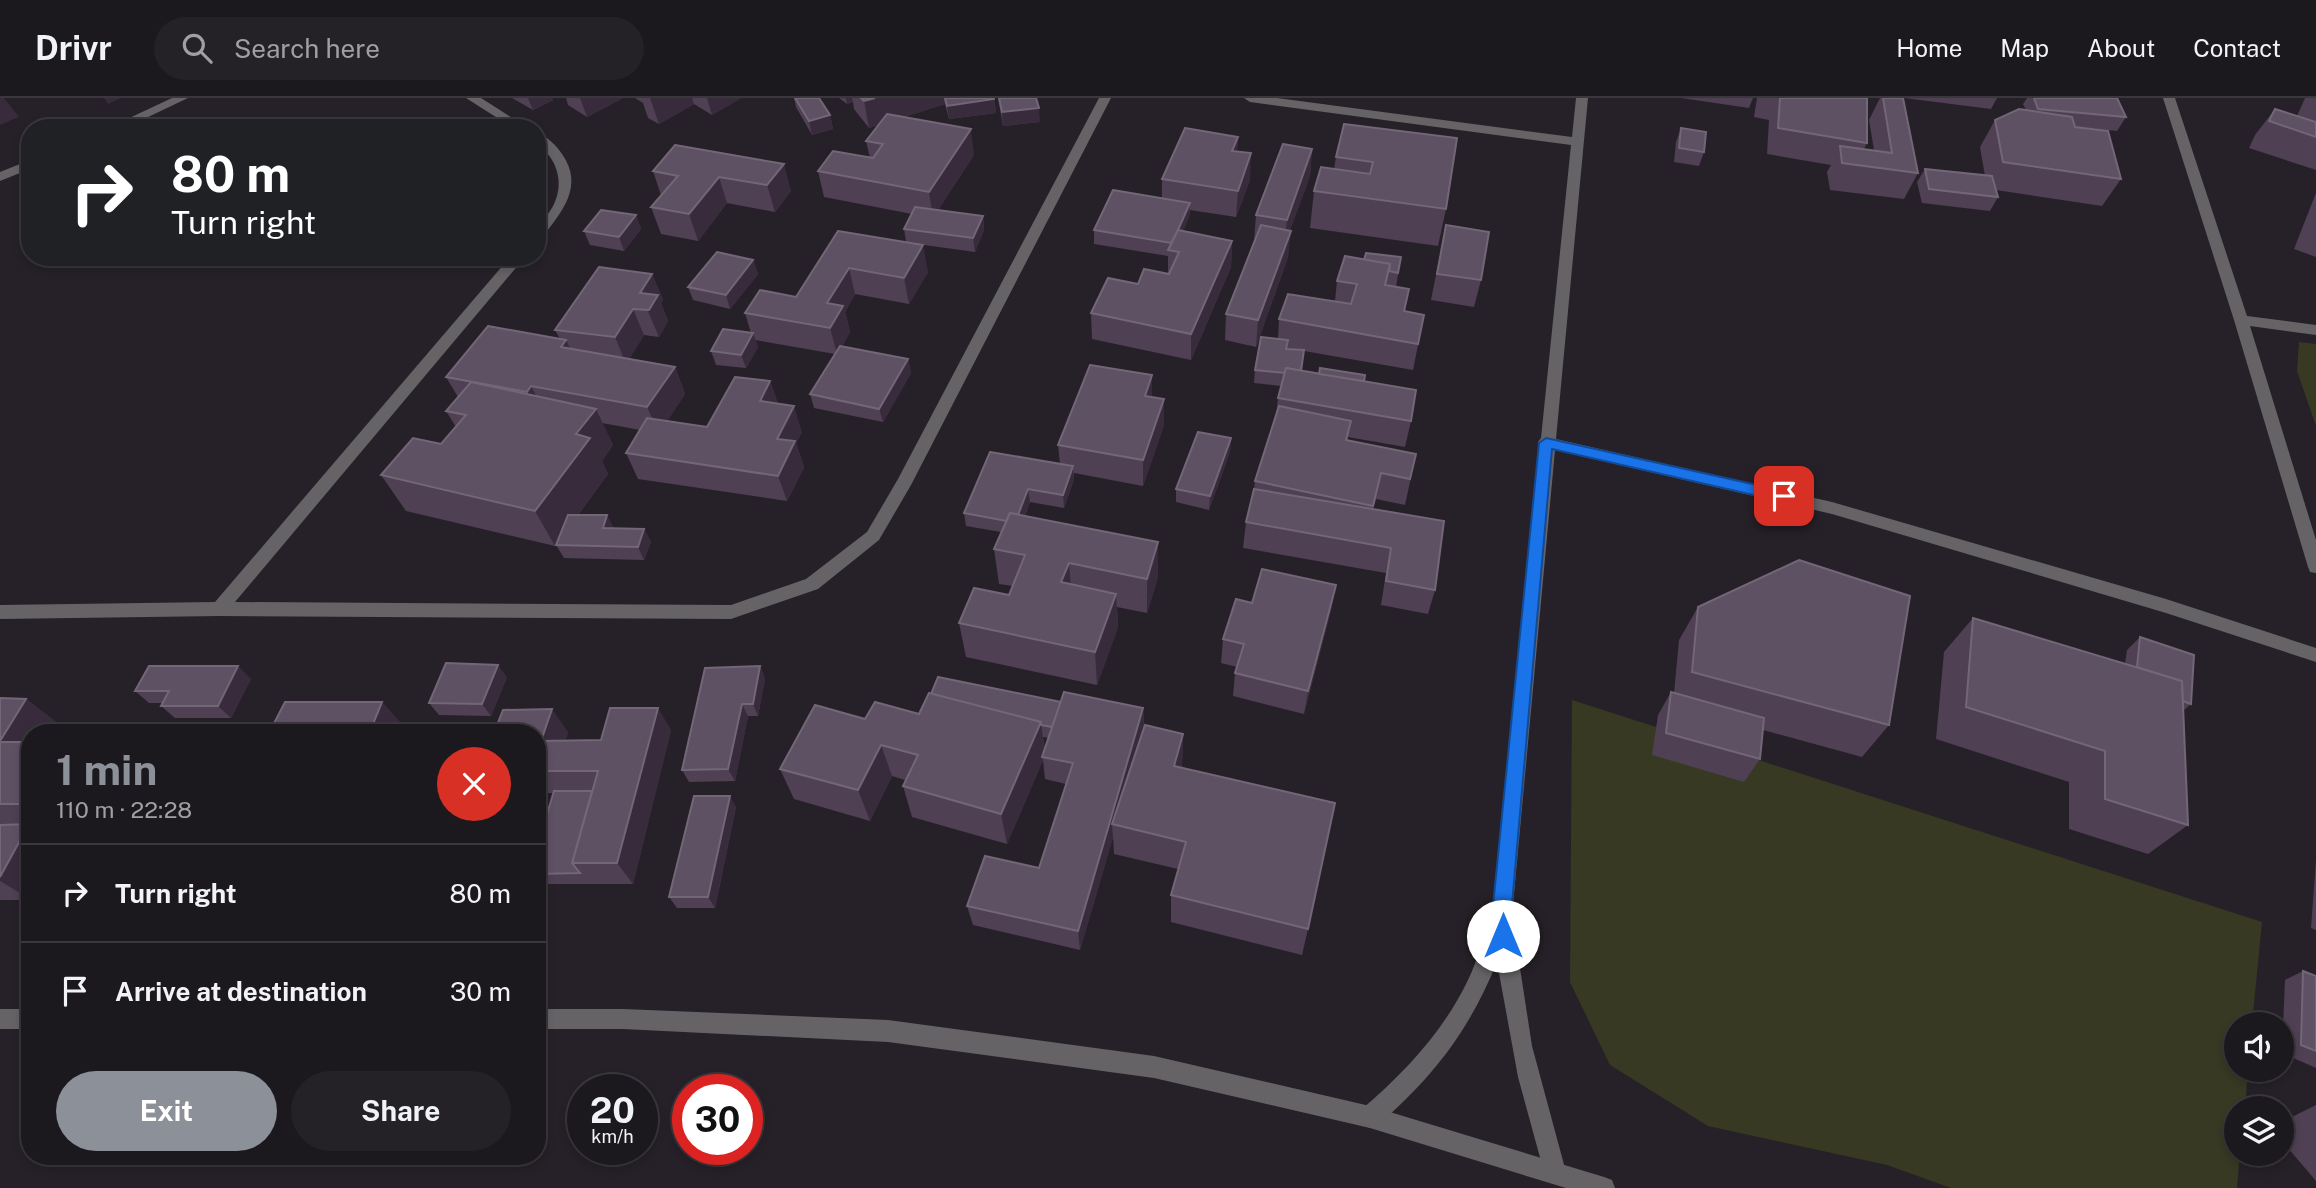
<!DOCTYPE html>
<meta charset="utf-8">
<style>
body{margin:0;font-family:"Public Sans",sans-serif;background:#252227;color:#f1f3f6;height:100vh;display:flex;flex-direction:column;font-size:26px;white-space:nowrap}
*{box-sizing:border-box;margin:0}
p{font-size:23px;color:#a0a0a4}
.icon{flex:none;width:38px;height:38px;fill:none;stroke:currentColor;stroke-width:2;stroke-linecap:round;stroke-linejoin:round}
.map{position:relative;flex:1;overflow:hidden}
.drawer{position:absolute;left:21px;top:626px;width:525px;height:441px;display:flex;flex-direction:column;background:#1c191e;border-radius:28px;box-shadow:0 4px 10px #0003,0 0 0 2px #3a383c}
.drawer>*{flex:none}
.hud{position:absolute;left:21px;top:21px;width:525px;height:147px;border-radius:28px;box-shadow:0 4px 10px #0003,0 0 0 2px #3a383c;background:#202124;color:#fff;overflow:hidden}
.buttons{position:absolute;left:2224px;top:914px;display:grid;gap:14px}
.buttons a{display:grid;place-items:center;width:70px;height:70px;border-radius:50%;background:#1c191e;box-shadow:0 4px 10px #0003,0 0 0 2px #3a383c;font-size:35px}
.speed{position:absolute;left:567px;top:976px;display:flex;gap:14px;font-size:35px;font-weight:700;text-align:center}
.speed>*{display:grid;place-content:center;width:91px;height:91px;border-radius:50%;background:#1c191e;box-shadow:0 4px 10px #0003,0 0 0 2px #3a383c;line-height:1}
.speed small{font-size:18px;font-weight:400}
.speed .limit{border:10px solid #d22;background:#fff;color:#111}
.pin{position:absolute;display:grid;place-items:center;width:60px;height:60px;color:#fff;margin:-30px;border-radius:14px;box-shadow:0 4px 10px #0006}
.me{position:absolute;width:77px;margin:-38px;rotate:0deg;stroke-linejoin:round;filter:drop-shadow(0 0 5px #0008)}
.turn{display:flex;align-items:center;gap:24px;height:147px;padding:0 35px;font-size:32px}
.turn .icon{width:91px;height:91px;stroke-width:2.5}
.turn b{display:block;font-size:49px;line-height:60px}
.round{display:grid;place-items:center;flex:none;width:74px;height:74px;border-radius:37px;background:#252227}
.overview{display:flex;align-items:center;justify-content:space-between;height:119px;padding:0 35px}
h1{font-size:42px;font-weight:700;line-height:52px;color:#8c9099}
.primary-button{display:flex;gap:14px;margin-top:auto;padding:14px 35px}
.primary-button a{flex:1;height:80px;border-radius:42px;background:#8c9099;color:#fff;font-size:28px;font-weight:700;line-height:80px;text-align:center}
.primary-button a+a{background:#252227;color:#f1f3f6}
ul{padding:0;list-style:none}
li{display:flex;align-items:center;gap:21px;height:98px;padding:0 35px;border-top:2px solid #3a383c}
li div{flex:1}
li b{display:block;font-size:26px}
li em{font-style:normal}
header{display:flex;align-items:center;gap:42px;box-sizing:border-box;height:98px;padding:0 35px;background:#1c191e;border-bottom:2px solid #3a383c}
header strong{font-size:33px}
nav{display:flex;gap:38px;margin-inline-start:auto;font-size:24px}
.search{width:490px;height:63px;background:#252227;display:flex;align-items:center;gap:18px;box-sizing:border-box;padding:0 24px;border-radius:38px;color:#a0a0a4;font-size:26px}
.map>svg:first-child{display:block}
</style>
<header>
<strong>Drivr</strong>
<div class="search"><svg class="icon" aria-label="search" viewBox="0 0 24 24"><circle cx="10" cy="10" r="6"/><path d="M15 15l6 6"/></svg>Search here</div>
<nav><a>Home</a><a>Map</a><a>About</a><a>Contact</a></nav>
</header>
<div class="map">
<svg width="2316" height="1090" viewBox="0 0 2316 1090">
<rect width="100%" height="100%" fill="#262128"/>
<!-- green -->
<g fill="#373923">
<polygon points="2299,244 2316,246 2316,328 2297,273"/>
<polygon points="1572,602 2262,824 2252,926 2236,926 2236,971 2248,971 2245,1010 2236,1010 2236,1055 2240,1055 2237,1090 1951,1090 1887,1067 1708,1028 1610,967 1570,884"/>
</g>
<g fill="none" stroke-linecap="round" stroke-linejoin="round">
<!-- minor -->
<g fill="#666367" fill-rule="evenodd">
<polygon points="172,0 188,0 125,30 108,30"/>
<polygon points="466,0 481,0 528,30 513,30"/>
<polygon points="1099,0 1111,0 911,387 879,442 818,491 731,521 219,518 0,521 0,507 215,504 510,159 525,159 235,504 731,507 806,481 867,434 898,381"/>
<path d="M1244 0H1277L1572 39 1576 0H1588L1556 341 1832 404 2166 501 2316 550V564L2166 515 1832 416 1555 352 1512 818 1532 948 1566 1074 1563 1082 1555 1085 1547 1082 1544 1074 1518 979 1497 864C1469 933 1434 978 1378 1027L1370 1030 1362 1027 1359 1019 1362 1011C1405 974 1443 934 1468 882 1478 862 1482 840 1492 821L1540 347 1538 344 1541 340 1571 47 1250 4Z"/>
<polygon points="2163,0 2175,0 2247,218 2316,227 2316,237 2250,228 2316,442 2316,475 2310,474 2308,469 2234,222"/>
<path d="M537 35C548 39 556 47 562 56 585 89 561 114 542 140L537 141C537 124 547 121 554 106 565 83 556 60 537 45Z"/>
<polygon points="30,62 30,71 0,83 0,74"/>
</g>
<!-- tertiary -->
<g fill="#666367" fill-rule="evenodd">
<rect x="0" y="911" width="30" height="20"/>
<polygon points="537,911 623,911 888,922 1154,958 1370,1008 1604,1079 1612,1082 1615,1090 1566,1090 1370,1030 1154,980 888,944 623,931 537,931"/>
</g>
</g>
<!-- wall -->
<g fill="#4f4054" fill-rule="evenodd">
<polygon points="512,0 552,0 553,2 533,12"/>
<polygon points="566,0 623,0 587,19 568,7"/>
<polygon points="635,0 741,0 712,17 694,6 659,26 648,20 643,5"/>
<polygon points="794,0 819,0 830,17 833,31 812,37 796,9"/>
<polygon points="839,0 994,0 996,15 949,21 945,6 904,19 974,57 938,112 983,118 984,132 975,154 917,146 928,174 909,206 855,196 845,214 850,234 842,248 908,261 911,275 883,324 814,310 810,296 835,256 755,242 758,249 746,270 716,267 711,253 751,235 745,215 796,199 838,133 906,144 904,131 912,116 824,99 818,73 870,60 866,43 878,27 869,30 854,11 853,4 847,6"/>
<polygon points="998,0 1040,24 1003,28"/>
<polygon points="1681,0 1753,0 1749,10"/>
<polygon points="1757,0 1867,0 1867,45 1864,51 1874,52 1869,22 1880,0 1903,0 1918,75 1904,101 1830,92 1827,74 1831,67 1767,56 1769,22 1754,19"/>
<polygon points="1904,0 1997,0 1991,11"/>
<polygon points="2027,0 2117,0 2126,19 2117,33 2081,29 2121,81 2102,108 1996,92 1998,99 1990,113 1922,105 1917,84 1925,71 1985,78 1980,49 1995,22 2026,12 2023,6"/>
<polygon points="2305,0 2316,0 2316,72 2249,50 2255,37 2275,11 2297,18"/>
<polygon points="1344,26 1446,111 1438,148 1310,130 1314,93 1334,71 1336,59"/>
<polygon points="1681,30 1704,54 1699,68 1674,64 1676,44"/>
<polygon points="1238,39 1237,53 1250,82 1236,119 1190,112 1189,119 1183,133 1232,143 1231,169 1191,262 1092,241 1091,215 1138,186 1168,175 1168,158 1094,146 1094,132 1162,100 1162,81"/>
<polygon points="675,47 791,93 775,114 727,105 698,143 661,136 651,109 661,97 653,73"/>
<polygon points="1312,51 1310,78 1290,132 1288,159 1256,249 1225,242 1226,216 1254,143 1256,117"/>
<polygon points="2316,95 2316,159 2294,151"/>
<polygon points="636,117 641,131 624,153 590,147 584,133"/>
<polygon points="1446,127 1481,182 1474,209 1431,202"/>
<polygon points="1401,159 1396,189 1409,191 1405,213 1424,217 1413,272 1304,253 1301,273 1364,283 1411,323 1405,349 1348,339 1348,342 1416,356 1405,407 1376,401 1373,411 1435,492 1428,516 1381,507 1386,475 1243,450 1246,424 1254,391 1255,383 1276,318 1278,300 1281,288 1254,285 1255,272 1278,241 1279,221 1335,203 1337,183 1364,162"/>
<polygon points="753,162 758,176 730,211 693,202 688,189"/>
<polygon points="652,176 663,202 661,205 668,223 659,239 644,237 629,261 675,269 685,296 667,323 707,329 770,283 778,306 802,334 796,345 804,369 787,403 638,381 626,355 640,332 602,325 613,347 602,363 608,376 578,417 614,430 644,431 651,444 644,462 564,460 556,447 555,448 406,413 381,377 441,346 456,329 446,313 458,299 446,279 560,241 555,232"/>
<polygon points="1152,277 1152,299 1164,327 1143,388 1074,375 1074,381 1064,410 1030,404 1025,418 1158,444 1158,479 1147,515 1117,509 1118,529 1097,587 966,559 959,525 1009,497 1013,488 999,486 994,451 1001,434 966,428 964,415 1060,366 1058,347"/>
<polygon points="1231,340 1230,354 1209,412 1176,404 1176,391"/>
<polygon points="1336,487 1331,512 1304,616 1233,598 1235,575 1237,569 1221,565 1223,541 1252,505"/>
<polygon points="1698,509 1889,627 1862,659 1763,632 1760,661 1744,684 1652,657 1658,617 1671,594 1674,595 1679,542"/>
<polygon points="1973,520 2125,566 2127,552 2140,539 2191,606 2183,613 2188,727 2148,756 2069,731 2069,684 1936,641 1944,554"/>
<polygon points="760,568 765,581 758,618 748,618 735,683 689,684 682,672"/>
<polygon points="507,579 491,618 439,617 429,605"/>
<polygon points="251,581 231,620 175,620 161,608 162,605 149,605 135,593"/>
<polygon points="0,600 26,601 56,624 49,635 30,635 30,802 0,802"/>
<path d="M1061 604 1143 610 1144 631 1183 636 1182 669 1308 831 1302 857 1171 824V797L1178 771 1114 756 1113 739 1080 852 973 827 967 808 1039 770 1066 686 1045 681 1043 662 1007 746 912 719 903 688 905 682 892 678 870 723 794 701 780 671 865 621ZM1043 639 1049 640 1045 652Z"/>
<polygon points="671,632 633,786 539,786 537,793 537,749 554,695 544,695 537,716 537,635 568,634 565,643 601,642"/>
<polygon points="736,709 715,810 677,810 669,799"/>
<polygon points="2316,762 2316,832 2311,830"/>
<polygon points="2303,873 2316,878 2316,970 2282,955 2285,882"/>
<polygon points="2316,1007 2316,1083 2282,1043 2282,1024"/>
</g>
<!-- shaded-wall -->
<g fill="#382c3c">
<polygon points="0,0 4,0 19,19 0,27"/>
<polygon points="104,0 121,0 108,6"/>
<polygon points="528,0 552,0 553,2 533,12"/>
<polygon points="580,0 623,0 587,19"/>
<polygon points="650,0 692,0 694,6 659,26"/>
<polygon points="707,0 741,0 712,17"/>
<polygon points="846,0 852,0 853,4 847,6"/>
<polygon points="875,0 944,0 945,6 869,30 864,3"/>
<polygon points="994,1 996,15 949,21 947,8"/>
<polygon points="1039,10 1040,24 1003,28 1002,14"/>
<polygon points="830,17 833,31 812,37 809,23"/>
<polygon points="971,31 974,57 933,120 929,94"/>
<polygon points="1238,39 1237,65 1232,53"/>
<polygon points="1312,51 1310,78 1284,149 1287,122"/>
<polygon points="1251,55 1250,82 1236,119 1238,93"/>
<polygon points="784,66 791,93 775,114 767,87"/>
<polygon points="719,79 727,105 698,143 689,116"/>
<polygon points="1190,105 1189,119 1175,154 1173,145"/>
<polygon points="636,117 641,131 624,153 619,139"/>
<polygon points="983,118 984,132 975,154 973,140"/>
<polygon points="1291,133 1288,159 1256,249 1258,222"/>
<polygon points="1232,143 1231,169 1191,262 1191,236"/>
<polygon points="923,147 928,174 909,206 904,180"/>
<polygon points="753,162 758,176 730,211 726,197"/>
<polygon points="849,170 855,196 845,214 850,234 837,256 830,230 827,205"/>
<polygon points="652,176 663,202 661,205 668,223 659,239 640,195"/>
<polygon points="633,211 644,237 626,266 615,239"/>
<polygon points="753,235 758,249 746,270 741,257"/>
<polygon points="566,242 579,268 561,249"/>
<polygon points="908,261 911,275 883,324 879,311"/>
<polygon points="675,269 685,296 659,335 647,309"/>
<polygon points="1152,277 1152,303 1145,298"/>
<polygon points="770,283 779,309 760,303"/>
<polygon points="531,288 545,314 541,320 527,294"/>
<polygon points="1164,301 1164,327 1143,388 1143,362"/>
<polygon points="794,308 802,334 796,345 804,369 787,403 778,378 777,341"/>
<polygon points="596,311 613,347 602,363 608,376 555,448 535,413 576,336"/>
<polygon points="1231,340 1230,354 1209,412 1210,398"/>
<polygon points="1073,368 1074,381 1064,410 1063,397"/>
<polygon points="1028,391 1030,404 1017,437 1015,424"/>
<polygon points="607,417 614,430 603,430"/>
<polygon points="644,431 651,444 644,462 638,449"/>
<polygon points="1158,444 1158,479 1147,515 1147,481"/>
<polygon points="1069,465 1072,500 1061,484"/>
<polygon points="1336,487 1331,512 1304,616 1308,593"/>
<polygon points="1116,496 1118,529 1097,587 1095,554"/>
<polygon points="498,567 507,579 491,618 482,606"/>
<polygon points="238,568 251,581 231,620 218,608"/>
<polygon points="760,568 765,581 758,618 753,606"/>
<polygon points="26,601 56,624 49,635 30,635 30,665 0,644"/>
<polygon points="382,604 403,627 402,629 407,635 382,635 373,626"/>
<polygon points="742,606 748,618 735,683 728,671"/>
<polygon points="658,610 671,632 633,786 617,765"/>
<polygon points="1143,610 1144,632 1112,726 1113,739 1080,852 1078,833"/>
<polygon points="552,611 568,634 558,666 541,643"/>
<polygon points="1041,624 1045,656 1042,659 1043,662 1007,746 1001,716"/>
<polygon points="1183,636 1182,667 1173,698 1174,668"/>
<polygon points="881,647 892,678 870,723 858,692"/>
<polygon points="537,687 544,695 537,716"/>
<polygon points="730,698 736,709 715,810 708,799"/>
<polygon points="29,726 30,794 22,794 30,799 30,801 0,783 0,779"/>
</g>
<!-- building -->
<g fill="#5e5164" stroke="#726677" stroke-width="2">
<polygon points="795,0 819,0 830,17 809,23"/>
<polygon points="861,0 875,0 864,3"/>
<polygon points="945,0 994,0 994,1 947,8"/>
<polygon points="999,0 1036,0 1039,10 1002,14"/>
<polygon points="1780,0 1867,0 1867,45 1778,30"/>
<polygon points="1883,0 1903,0 1918,75 1842,65 1840,48 1892,55"/>
<polygon points="2034,0 2117,0 2126,19 2038,11"/>
<polygon points="2019,11 2072,19 2075,29 2108,33 2121,81 2003,64 1995,22"/>
<polygon points="2275,11 2316,24 2316,39 2269,23"/>
<polygon points="887,16 971,31 929,94 818,73 833,53 873,60 883,46 866,43"/>
<polygon points="1344,26 1457,40 1446,111 1314,93 1321,69 1370,76 1373,64 1336,59"/>
<polygon points="1185,30 1238,39 1232,53 1251,55 1238,93 1162,81"/>
<polygon points="1681,30 1706,34 1704,54 1679,50"/>
<polygon points="1283,46 1312,51 1287,122 1256,117"/>
<polygon points="675,47 784,66 767,87 719,79 689,116 651,109 678,78 653,73"/>
<polygon points="1925,71 1992,78 1998,99 1929,91"/>
<polygon points="1113,92 1190,105 1178,132 1171,145 1094,132"/>
<polygon points="915,109 983,118 973,140 904,131"/>
<polygon points="601,112 636,117 619,139 584,133"/>
<polygon points="1261,127 1291,133 1258,222 1226,216"/>
<polygon points="1446,127 1489,134 1481,182 1437,176"/>
<polygon points="1178,132 1232,143 1191,236 1091,215 1108,180 1138,186 1144,171 1169,176 1179,154 1168,152"/>
<polygon points="838,133 923,147 904,180 849,170 827,205 843,208 830,230 745,215 760,192 796,199"/>
<polygon points="717,154 753,162 726,197 688,189"/>
<polygon points="1366,155 1401,159 1398,175 1389,173 1390,166 1364,162"/>
<polygon points="1345,158 1390,166 1385,187 1409,191 1404,213 1424,217 1418,246 1279,221 1288,196 1351,206 1357,186 1337,183"/>
<polygon points="599,169 652,176 640,195 658,197 649,212 633,211 615,239 555,232"/>
<polygon points="488,228 566,242 561,249 675,269 647,309 531,288 527,294 446,279"/>
<polygon points="723,231 753,235 741,257 711,253"/>
<polygon points="1261,239 1288,242 1286,251 1304,252 1301,273 1286,270 1285,275 1255,272"/>
<polygon points="840,248 908,261 879,311 810,296"/>
<polygon points="1090,267 1152,277 1145,298 1164,301 1143,362 1058,347"/>
<polygon points="1286,270 1416,292 1411,323 1278,300"/>
<polygon points="1320,270 1365,277 1364,283 1319,276"/>
<polygon points="735,279 770,283 760,303 794,308 777,341 795,343 778,378 626,355 647,320 707,329"/>
<polygon points="471,284 596,311 576,336 590,340 535,413 381,377 413,340 441,346 466,317 446,313"/>
<polygon points="1279,308 1351,323 1346,342 1416,356 1410,381 1381,375 1373,408 1255,383"/>
<polygon points="1198,334 1231,340 1210,398 1176,391"/>
<polygon points="990,354 1073,368 1063,397 1028,391 1018,417 1010,415 1006,423 964,415"/>
<polygon points="1254,391 1444,423 1435,492 1386,483 1391,450 1246,424"/>
<polygon points="1010,415 1158,444 1147,481 1069,465 1061,484 1116,496 1095,554 959,525 974,490 1009,497 1025,457 994,451"/>
<polygon points="568,417 607,417 603,430 644,431 638,449 556,447"/>
<polygon points="1799,462 1910,498 1889,627 1692,574 1698,509"/>
<polygon points="1262,471 1336,487 1308,593 1235,575 1244,546 1223,541 1236,501 1252,505"/>
<polygon points="1973,520 2182,583 2188,727 2105,701 2105,653 1966,609"/>
<polygon points="2140,539 2194,557 2191,606 2183,603 2182,583 2137,569"/>
<polygon points="446,565 498,567 482,606 429,605"/>
<polygon points="149,568 238,568 218,608 161,608 169,593 135,593"/>
<polygon points="760,568 753,606 742,606 728,671 682,672 705,570"/>
<polygon points="938,579 1061,604 1052,629 1041,627 1041,624 931,596"/>
<polygon points="1064,594 1143,610 1078,833 967,808 985,758 1039,770 1073,665 1042,659"/>
<polygon points="1671,594 1764,620 1760,661 1666,635"/>
<polygon points="929,595 1041,624 1001,716 903,688 918,657 881,647 858,692 780,671 815,607 865,621 875,604 919,616"/>
<polygon points="0,600 26,601 0,643"/>
<polygon points="285,604 382,604 373,626 399,626 395,635 269,635"/>
<polygon points="610,610 658,610 617,765 572,765 598,673 537,673 537,635 494,635 503,612 552,611 541,643 601,642"/>
<polygon points="1145,627 1183,636 1174,668 1335,705 1308,831 1171,797 1186,744 1112,726"/>
<rect x="0" y="644" width="30" height="62"/>
<polygon points="554,693 592,693 572,765 580,775 537,776 537,749"/>
<polygon points="694,698 730,698 708,799 669,799"/>
<polygon points="29,726 0,779 0,727"/>
<polygon points="30,780 30,794 22,794"/>
<polygon points="2303,873 2316,878 2316,953 2301,947"/>
</g>
<!-- route -->
<polygon fill="#1a73e8" stroke="#114b97" stroke-width="2" points="1546,340 1784,393 1791,398 1784,404 1552,351 1511,818 1513,838 1510,844 1503,846 1497,844 1492,818 1539,345"/>
</svg>
<div class="buttons">
<a><svg class="icon" aria-label="sound" viewBox="0 0 24 24"><path d="M4 9h4l5-4v14l-5-4H4zM17 9q2 3 0 6"/></svg></a>
<a><svg class="icon" aria-label="layers" viewBox="0 0 24 24"><path d="M12 4l9 5-9 5-9-5zM3 14l9 5 9-5"/></svg></a>
</div>
<div class="speed"><div>20<small>km/h</small></div><div class="limit">30</div></div>
<div class="pin" style="left:1784px;top:398px;background:#d93025"><svg class="icon" aria-label="arrive" viewBox="0 0 24 24"><path d="M6 21V4h12l-3 4 3 4H6"/></svg></div>
<svg class="me" style="left:1503px;top:838px" viewBox="-20 -20 40 40"><circle r="19" fill="#fff"/><path d="M0-13L10 11 0 6-10 11z" fill="#1a73e8"/></svg>
<div class="hud">
<div class="turn"><svg class="icon" aria-label="right" viewBox="0 0 24 24"><path d="M7 20v-9h11M14 6l5 5-5 5"/></svg><div><b>80 m</b>Turn right</div></div>
</div>
<section class="drawer">
<div class="overview"><div><h1>1 min</h1><p>110 m · 22:28</p></div><a class="round" style="background:#d93025;color:#fff"><svg class="icon" aria-label="close" viewBox="0 0 24 24"><path d="M6 6l12 12M18 6L6 18"/></svg></a></div>
<ul>
<li><svg class="icon" aria-label="right" viewBox="0 0 24 24"><path d="M7 20v-9h11M14 6l5 5-5 5"/></svg><div><b>Turn right</b></div><em>80 m</em></li>
<li><svg class="icon" aria-label="arrive" viewBox="0 0 24 24"><path d="M6 21V4h12l-3 4 3 4H6"/></svg><div><b>Arrive at destination</b></div><em>30 m</em></li>
</ul>
<div class="primary-button"><a>Exit</a><a>Share</a></div>
</section>
</div>
